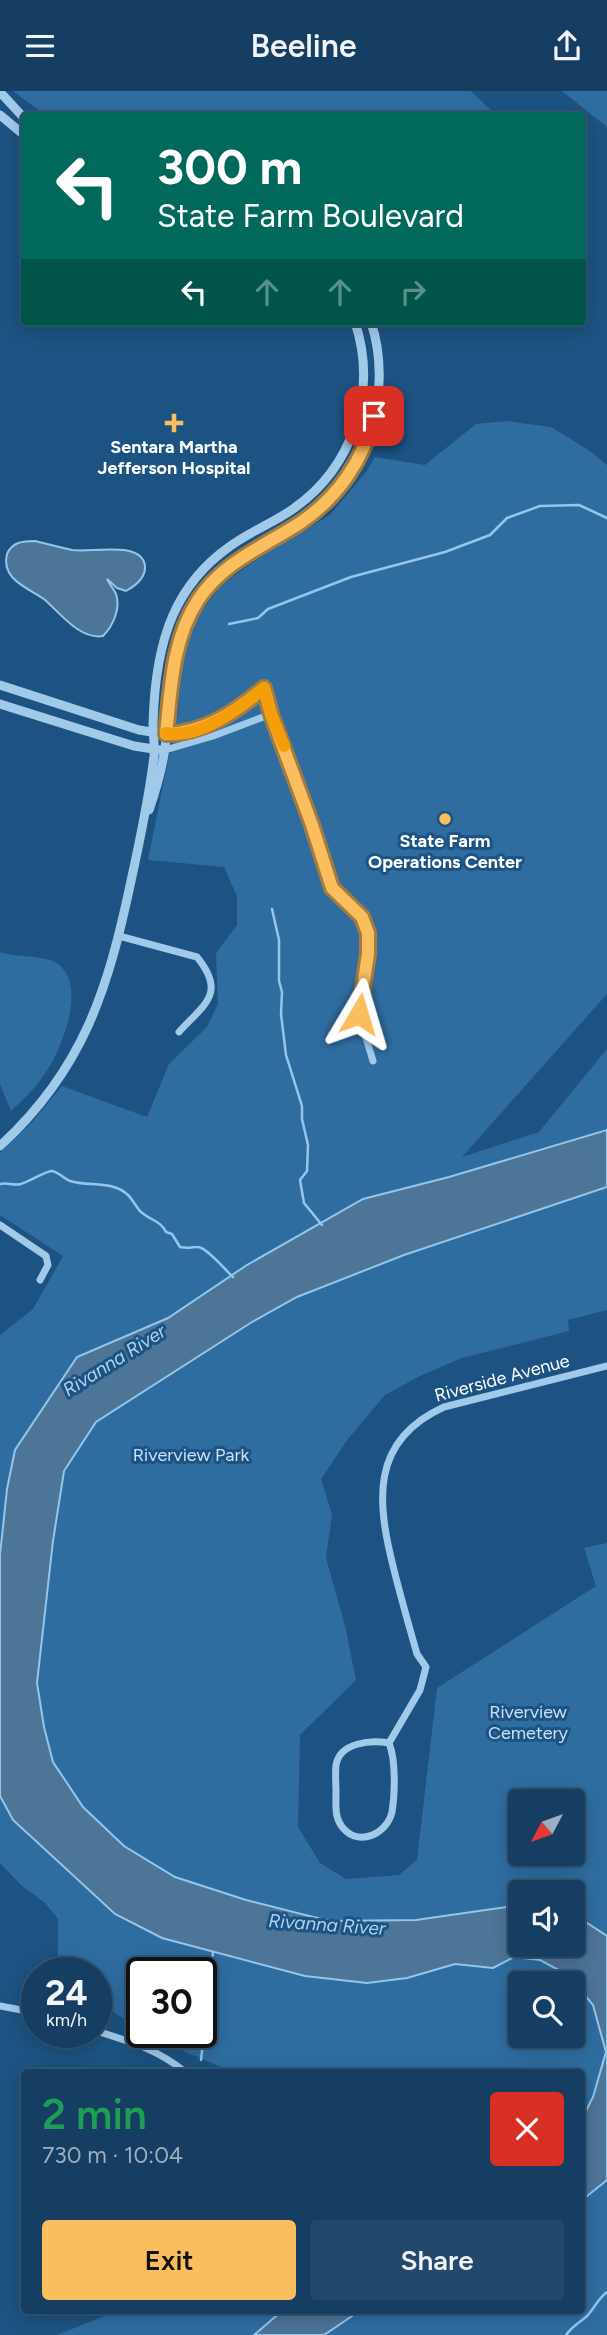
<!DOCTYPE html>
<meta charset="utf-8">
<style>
body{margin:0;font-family:Figtree,sans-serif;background:#22496b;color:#f1f3f6;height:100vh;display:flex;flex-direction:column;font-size:26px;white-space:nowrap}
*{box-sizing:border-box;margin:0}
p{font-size:23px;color:#9daebe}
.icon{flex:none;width:38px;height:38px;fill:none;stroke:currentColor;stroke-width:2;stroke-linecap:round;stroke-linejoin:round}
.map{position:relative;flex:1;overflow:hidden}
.panel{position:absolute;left:21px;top:1978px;width:564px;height:245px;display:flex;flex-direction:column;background:#153e62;border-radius:7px;box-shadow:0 4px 18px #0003,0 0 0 2px #345777}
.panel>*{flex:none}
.guide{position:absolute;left:21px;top:21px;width:565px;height:214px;border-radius:7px;box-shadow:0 4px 18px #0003,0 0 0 2px #345777;background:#00695c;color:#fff;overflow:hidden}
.needle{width:46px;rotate:229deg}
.tools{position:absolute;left:508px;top:1698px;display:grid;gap:14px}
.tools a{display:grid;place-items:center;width:77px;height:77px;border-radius:7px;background:#153e62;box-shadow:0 4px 18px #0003,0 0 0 2px #345777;font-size:35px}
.speed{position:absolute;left:21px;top:1866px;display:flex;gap:14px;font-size:35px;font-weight:700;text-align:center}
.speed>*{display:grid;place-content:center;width:91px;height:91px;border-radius:50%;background:#153e62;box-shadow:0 4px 18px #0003,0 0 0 2px #345777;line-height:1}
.speed small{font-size:18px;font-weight:400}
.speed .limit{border:4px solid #111;border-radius:10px;background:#fff;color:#111}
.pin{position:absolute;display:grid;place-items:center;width:60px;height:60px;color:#fff;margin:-30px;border-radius:14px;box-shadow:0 4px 10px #0006}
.me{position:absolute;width:77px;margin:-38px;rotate:7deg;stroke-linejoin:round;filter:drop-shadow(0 0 5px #0008)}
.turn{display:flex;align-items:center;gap:24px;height:147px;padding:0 21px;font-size:32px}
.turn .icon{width:91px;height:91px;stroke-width:2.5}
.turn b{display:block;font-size:49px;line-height:60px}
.lanes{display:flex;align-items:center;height:66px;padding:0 21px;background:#0003;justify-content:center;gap:35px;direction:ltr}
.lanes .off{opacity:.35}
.round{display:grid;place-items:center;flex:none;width:74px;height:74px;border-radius:7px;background:#22496b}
.headline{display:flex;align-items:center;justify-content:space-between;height:119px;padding:0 21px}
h1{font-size:42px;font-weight:600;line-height:52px;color:#1e9e55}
.action{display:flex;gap:14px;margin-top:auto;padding:14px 21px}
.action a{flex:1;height:80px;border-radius:7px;background:#fbbe5f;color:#111;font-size:28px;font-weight:600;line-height:80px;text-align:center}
.action a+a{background:#22496b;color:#f1f3f6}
header{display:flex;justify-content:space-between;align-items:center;height:91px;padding:0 21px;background:#153e62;font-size:32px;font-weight:600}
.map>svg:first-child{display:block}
</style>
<header><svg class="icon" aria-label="menu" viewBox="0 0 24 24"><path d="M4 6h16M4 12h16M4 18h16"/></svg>Beeline<svg class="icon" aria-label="share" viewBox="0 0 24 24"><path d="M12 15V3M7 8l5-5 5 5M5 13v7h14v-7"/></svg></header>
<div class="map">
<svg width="607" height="2244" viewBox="0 0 607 2244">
<rect width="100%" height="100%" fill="#1c5382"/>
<!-- green -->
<g fill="#2f6da1" fill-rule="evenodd">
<polygon points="13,0 471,0 496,24 45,24"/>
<polygon points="562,0 607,0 607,36"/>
<polygon points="507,330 551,336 587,358 607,374 607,903 462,1066 539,1041 607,958 607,1039 449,1086 363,1108 247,1174 168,1227 77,1266 7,1398 0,1464 0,1244 33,1218 63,1165 0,1124 0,1062 32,1031 62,995 147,1026 169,973 207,936 218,913 216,862 237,834 237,805 224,776 148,769 178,620 182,568 197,527 221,494 265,463 330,424 366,381 375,366 425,374 476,333"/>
<path d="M0 861C16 867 44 863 58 873 88 895 61 960 44 984 35 997 23 1009 11 1020L0 993Z"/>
<path d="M607 1096V1219L568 1229 569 1240 462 1267 422 1284 385 1304 348 1348 321 1388 332 1424 326 1467 345 1535 356 1589 300 1644 298 1736 320 1772 346 1788 399 1784 417 1769 437 1597 596 1495 584 1457 607 1452V1845L572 1822V1801H520V1814L416 1829 329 1830 246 1809 175 1786 124 1755 83 1716 53 1671 44 1636 37 1592 53 1450 64 1380 96 1331 252 1231 297 1206 404 1164ZM520 1710H572V1762H520Z"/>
<path d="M0 1705 13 1729 114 1823 162 1847 305 1885 367 1892 407 1887 455 1873 493 1877 514 1866 540 1869 568 1884 593 1914 606 1961 593 2006 581 2030V1981H233L153 1947 144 1941H201V1881H142V1939L96 1910V1881H67L58 1867V1828L45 1812 21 1794 0 1772ZM520 1892H572V1944H520Z"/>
<polygon points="607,2089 607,2244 324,2244 361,2219 581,2219 581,2110"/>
<polygon points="119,2219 283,2219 254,2244 57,2244"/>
</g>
<!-- water -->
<g fill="#4d7598" stroke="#94c6ec" stroke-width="2">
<path d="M35 450C47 453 59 456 72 459 91 462 142 449 145 475 146 487 135 495 126 500L117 497 107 488C109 493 114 498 116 503 121 517 113 535 103 545 80 549 60 522 45 509 31 498 0 489 7 463 12 451 23 450 35 450Z"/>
<polygon points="607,1039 607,1096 404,1164 297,1206 252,1231 96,1331 64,1380 53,1450 37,1592 44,1636 53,1671 83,1716 124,1755 175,1786 246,1809 329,1830 416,1829 520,1814 520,1853 572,1853 572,1822 607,1845 607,2089 581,2110 581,2030 593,2006 606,1961 593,1914 568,1884 540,1869 514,1866 493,1877 455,1873 407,1887 367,1892 305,1885 162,1847 115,1823 13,1729 0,1705 0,1464 7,1398 15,1359 77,1266 168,1227 247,1174 363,1108 449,1086"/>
<polygon points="283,2219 361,2219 324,2244 254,2244"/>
</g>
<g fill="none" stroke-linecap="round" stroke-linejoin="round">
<!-- stream -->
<g stroke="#94c6ec" stroke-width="2.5">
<polyline points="229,533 258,527 268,518 351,486 445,461 490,444 507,427 540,415 579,414 607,427"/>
<polyline points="272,818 279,849 279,890 282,901 281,923 286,964 302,1015 302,1028 308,1054 307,1080 300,1089 304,1112 322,1134"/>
<path d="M0 1093C8 1091 13 1095 21 1093 28 1091 47 1080 51 1080 58 1080 64 1088 70 1090 89 1096 112 1089 128 1104 133 1109 136 1116 141 1121 150 1129 161 1130 166 1141L172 1143 180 1156C188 1158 190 1156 197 1156 206 1155 226 1180 233 1186"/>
<polyline points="201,1969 213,1861"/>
<path d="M566 2244C574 2233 580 2232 588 2224 595 2216 598 2208 607 2201"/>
</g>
<!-- minor -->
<g stroke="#a1c9ea" stroke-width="7">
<path d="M166 643C205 642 235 621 264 597L271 623 312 734 332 797 362 826 368 842V863L359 923 373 970"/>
<polyline points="165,659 213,645 271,623"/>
<path d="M119 845 197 866C227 903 204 913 179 941"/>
<polyline points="0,1134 46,1165 48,1174 40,1189"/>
<path d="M389 1652C396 1669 395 1703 392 1721 387 1743 359 1756 343 1737 334 1726 336 1714 336 1701 336 1693 335 1683 336 1674 340 1651 371 1649 389 1652L420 1599 426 1576 417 1563C409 1535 401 1507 394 1479 377 1412 369 1350 444 1316L607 1275"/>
<polyline points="0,1915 37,1922"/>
<path d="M96 1940C129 1950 159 1959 185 1981"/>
</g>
<!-- tertiary -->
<g stroke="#a1c9ea" stroke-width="9">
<polyline points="0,1 24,27"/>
<polyline points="0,24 24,44"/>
<polyline points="0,594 139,639 158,642"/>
<polyline points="0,613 134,655 160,659"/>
<path d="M149 719C156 699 162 678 165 657 171 606 171 558 196 512 218 471 263 456 300 432 365 389 395 305 371 231"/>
<path d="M0 1055C84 978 108 898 131 790 140 749 149 707 154 665 155 654 153 644 153 633 154 596 158 558 173 524 185 497 205 473 229 456 249 441 273 432 293 418 353 376 378 301 355 231"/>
</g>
</g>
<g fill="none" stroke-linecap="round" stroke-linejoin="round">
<defs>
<path id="route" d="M359 923 368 863V842L362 826 332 797 312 734 271 623 264 597C235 621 205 642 166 643 171 597 172 549 198 509 223 471 263 456 300 432 337 407 364 369 374 325"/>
</defs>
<!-- route casing -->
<use href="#route" stroke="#a37c3e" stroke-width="18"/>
<!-- route -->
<use href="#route" stroke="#fbbe5f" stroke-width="12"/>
<!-- slow -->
<path stroke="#f59e0b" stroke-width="12" d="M166 642C200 648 238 618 264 597L271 623 284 655"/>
</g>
<!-- markers -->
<g fill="#fbbe5f" stroke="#1c5382" stroke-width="2.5">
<path d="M170.5 321.5h7v7h7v7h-7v7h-7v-7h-7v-7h7z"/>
<circle cx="445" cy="728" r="7"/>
</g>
<g text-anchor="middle" stroke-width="6" stroke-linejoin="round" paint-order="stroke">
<!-- poi labels -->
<g font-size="18" font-weight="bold" fill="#fff" stroke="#1c5382">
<text x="174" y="362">Sentara Martha<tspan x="174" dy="21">Jefferson Hospital</tspan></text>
<text x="445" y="756">State Farm<tspan x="445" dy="21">Operations Center</tspan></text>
</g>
<!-- street labels -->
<g font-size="18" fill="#fff" stroke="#1c5382">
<text transform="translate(502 1287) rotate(-15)" y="6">Riverside Avenue</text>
</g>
<!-- park labels -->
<g font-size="18" fill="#c6e1f8" stroke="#1c5382">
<text x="191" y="1370">Riverview Park</text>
<text x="528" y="1627">Riverview<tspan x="528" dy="21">Cemetery</tspan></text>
</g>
<!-- water labels -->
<g font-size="19" font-style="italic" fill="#add3f2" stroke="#1c5382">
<text transform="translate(114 1269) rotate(-32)" y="7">Rivanna River</text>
<text transform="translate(327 1833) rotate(4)" y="7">Rivanna River</text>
</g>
</g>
</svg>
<div class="tools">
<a><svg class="needle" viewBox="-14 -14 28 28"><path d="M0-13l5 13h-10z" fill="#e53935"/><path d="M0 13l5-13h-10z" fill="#9daebe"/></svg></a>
<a><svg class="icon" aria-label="sound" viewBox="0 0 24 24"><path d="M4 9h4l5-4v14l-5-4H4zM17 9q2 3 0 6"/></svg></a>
<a><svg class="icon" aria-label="search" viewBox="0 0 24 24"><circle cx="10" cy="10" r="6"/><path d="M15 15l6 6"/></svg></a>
</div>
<div class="speed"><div>24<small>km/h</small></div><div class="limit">30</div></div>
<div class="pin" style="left:374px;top:325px;background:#d93025"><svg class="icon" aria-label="arrive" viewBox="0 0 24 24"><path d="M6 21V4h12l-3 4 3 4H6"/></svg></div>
<svg class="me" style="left:359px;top:923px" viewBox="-20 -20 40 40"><path d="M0-17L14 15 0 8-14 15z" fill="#fbbe5f" stroke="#fff" stroke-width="4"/></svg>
<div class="guide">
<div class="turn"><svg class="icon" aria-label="left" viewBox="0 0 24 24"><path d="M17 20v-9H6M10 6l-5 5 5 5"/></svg><div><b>300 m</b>State Farm Boulevard</div></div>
<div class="lanes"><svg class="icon" aria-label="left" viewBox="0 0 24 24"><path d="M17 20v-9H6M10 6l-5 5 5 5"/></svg><svg class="icon off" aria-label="ahead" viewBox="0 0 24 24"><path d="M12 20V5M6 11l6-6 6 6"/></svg><svg class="icon off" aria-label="ahead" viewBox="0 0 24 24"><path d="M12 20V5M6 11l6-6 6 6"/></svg><svg class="icon off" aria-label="right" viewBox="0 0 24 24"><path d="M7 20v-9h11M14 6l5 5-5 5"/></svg></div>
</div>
<section class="panel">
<div class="headline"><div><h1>2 min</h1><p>730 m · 10:04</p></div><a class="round" style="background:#d93025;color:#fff"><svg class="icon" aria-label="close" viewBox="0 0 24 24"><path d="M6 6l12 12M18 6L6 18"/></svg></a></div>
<div class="action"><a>Exit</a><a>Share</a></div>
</section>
</div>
